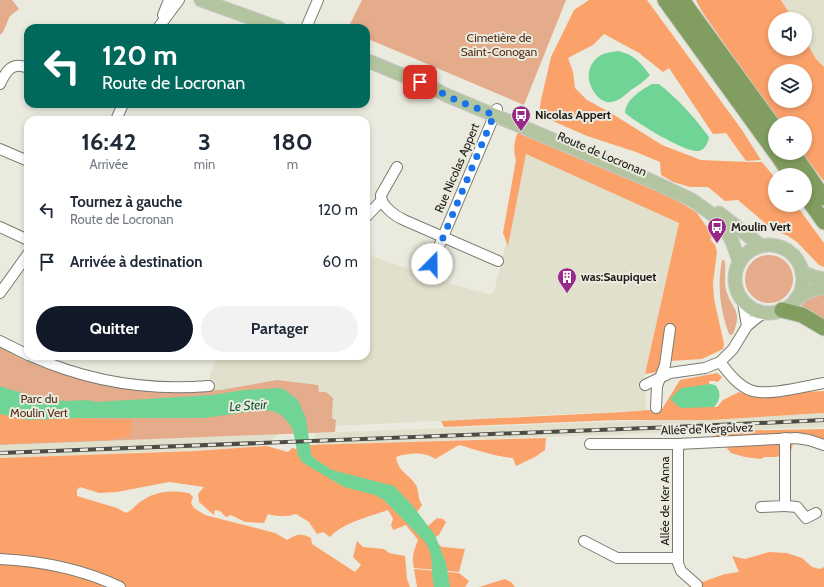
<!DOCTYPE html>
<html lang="fr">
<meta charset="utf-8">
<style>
body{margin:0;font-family:Cabin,sans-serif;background:#f2f2f3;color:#1f2937;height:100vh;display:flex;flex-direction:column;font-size:15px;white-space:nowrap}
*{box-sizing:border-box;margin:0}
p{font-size:13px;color:#747a83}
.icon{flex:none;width:22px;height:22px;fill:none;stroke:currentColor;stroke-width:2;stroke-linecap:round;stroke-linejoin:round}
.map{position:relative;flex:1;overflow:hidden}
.sheet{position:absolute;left:24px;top:116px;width:346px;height:244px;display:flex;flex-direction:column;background:#fff;border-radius:12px;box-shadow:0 2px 6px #0003}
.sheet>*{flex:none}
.hud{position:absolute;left:24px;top:24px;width:346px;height:84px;border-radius:12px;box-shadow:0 2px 6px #0003;background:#00695c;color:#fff;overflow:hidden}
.buttons{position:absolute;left:768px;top:12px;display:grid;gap:8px}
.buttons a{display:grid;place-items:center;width:44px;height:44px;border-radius:50%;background:#fff;box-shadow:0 2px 6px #0003;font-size:20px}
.pin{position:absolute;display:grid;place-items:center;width:34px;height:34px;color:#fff;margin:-17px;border-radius:8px;box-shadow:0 2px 6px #0006}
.me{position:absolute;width:44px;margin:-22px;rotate:22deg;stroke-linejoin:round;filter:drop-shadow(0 0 3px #0008)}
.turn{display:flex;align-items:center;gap:14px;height:84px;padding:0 12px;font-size:18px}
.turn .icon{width:52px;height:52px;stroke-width:2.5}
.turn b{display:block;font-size:28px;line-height:34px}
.eta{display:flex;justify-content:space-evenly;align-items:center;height:68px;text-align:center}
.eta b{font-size:24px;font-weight:700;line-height:28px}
.primary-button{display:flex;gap:8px;margin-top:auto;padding:8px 12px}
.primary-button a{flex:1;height:46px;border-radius:24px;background:#111827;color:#fff;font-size:16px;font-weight:700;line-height:46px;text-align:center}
.primary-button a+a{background:#f2f2f3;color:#1f2937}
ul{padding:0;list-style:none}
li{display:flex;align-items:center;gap:12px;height:52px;padding:0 12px}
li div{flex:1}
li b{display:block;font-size:15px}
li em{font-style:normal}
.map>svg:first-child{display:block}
</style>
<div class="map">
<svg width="824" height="587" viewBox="0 0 824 587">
<rect width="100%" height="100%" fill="#ebeade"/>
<!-- built -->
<g fill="#e1e0cc">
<polygon points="782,0 824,0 824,67 816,59 805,40 805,19 793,19"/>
<polygon points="526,154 679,223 645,374 646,410 336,426 336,420 332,418 333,398 319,392 317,385 304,384 206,391 209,378 217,356 366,356 366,254 451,284 489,294 494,292 508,236 507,227"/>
<polygon points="824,413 824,427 316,445 315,433 661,420 710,420"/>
<polygon points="278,434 267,446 251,448 0,458 0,445"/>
</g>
<!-- green -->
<g fill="#e4ac8b">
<polygon points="0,0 12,0 19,9 10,16 3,32 0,35"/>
<polygon points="362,0 566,0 524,105 366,38 366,28 348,28"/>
<circle cx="769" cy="279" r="24"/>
<path d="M722 260H724L725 262C726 271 724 281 726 290 732 310 743 310 733 334L731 335 729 334C720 310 717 285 722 260Z"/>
<path d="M824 292V320L801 306C807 298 814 294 824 292Z"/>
<polygon points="0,347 22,359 47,369 64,374 77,370 100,376 157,381 179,391 221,390 277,380 318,385 319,392 326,392 333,398 332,418 336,420 335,432 0,445"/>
</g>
<!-- forest -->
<g fill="#fba26b" fill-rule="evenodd">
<polygon points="589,0 647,0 742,130 761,160 746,161 726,133 713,134 669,68 663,72 639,53 604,34 593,45 568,58 573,72 575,88 587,100 611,113 662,145 701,160 747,162 762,162 775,178 775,205 796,205 824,243 824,267 819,265 797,242 788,236 772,229 738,200 725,201 708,187 690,187 673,182 661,175 660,162 636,152 587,136 539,115 541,100 551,57 574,10"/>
<path d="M696 0H781L793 19H775V49H805V40L816 59 824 67V181L801 153H805V123H779L701 10ZM775 71H805V101H775Z"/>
<path d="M518 132 614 170 679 201 697 213 713 236 710 239 715 245 717 252 713 283 714 299 724 344 723 349 702 359 670 361 661 364 656 372 645 374 679 223 526 154 508 246 503 233 516 160C513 150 514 141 518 132Z"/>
<polygon points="717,373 722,377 718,382 714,381 709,381 710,390 705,406 717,407 723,400 739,392 747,395 824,391 824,413 710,420 618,420 444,427 441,421 622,412 662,409 680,380"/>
<polygon points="0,413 45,418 132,420 130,436 105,440 0,444"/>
<polygon points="824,429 824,440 794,440 791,451 791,455 782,455 776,457 765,457 760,459 745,457 731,453 726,447 729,438 716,438 715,431"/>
<path d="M546 438 545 450 535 457 516 466 513 458C494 456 477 450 459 445L435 459C424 451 408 453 396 457 399 473 408 473 416 485 419 490 417 497 422 505L415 515 428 526 437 518 443 519 446 522 439 535 432 539 442 547 465 549 459 572 414 568C411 558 414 550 418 540L406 525 393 530 391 525 393 519 388 510C369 517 344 522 330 537L323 532 317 534 309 522 296 514C286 517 279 517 268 514L264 523 245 522 231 515 226 517 220 511 215 510 214 515 199 502 198 494 204 487 169 482 117 492 99 493 80 487 77 490V496L117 508 126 513C133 510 136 504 143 500 156 491 173 490 189 493L193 497 191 503 194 508 205 515 275 533 287 540C297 534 301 533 311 538L312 544 355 572 361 565 353 557 357 541 363 547 384 549 389 553 405 556 407 579 410 587H0V458L194 451 267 446 288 452 292 448 301 450 308 445Z"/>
<polygon points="769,552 787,553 802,558 812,567 820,569 824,567 824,587 688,587 725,574 739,572 732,556 745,559"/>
<polygon points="414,569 459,573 469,581 465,587 417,587"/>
<polygon points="505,579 511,582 515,587 479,587"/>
</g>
<!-- water -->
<g fill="#71d497">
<path d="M618 51C635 55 640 62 650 75 645 81 638 85 631 90 625 95 618 102 610 102 606 103 602 100 599 98 587 86 584 69 598 57 603 53 611 52 618 51Z"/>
<path d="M652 84H659C678 99 695 118 709 137 708 144 704 152 696 151 681 150 637 123 625 113 626 99 640 91 652 84Z"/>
<path d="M710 384 715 385C722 391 720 401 714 407L683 408 679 407 670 399 681 388Z"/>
<path d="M0 386C20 393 38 397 58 400 71 403 81 398 96 402L212 395 244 390 278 388 284 389 298 400 300 405 306 418 311 454 315 459 332 470 394 486 412 505 435 535 446 563 450 587H434C430 570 435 559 426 543L384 500 375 495 344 487 303 463 298 456 293 430 288 422 280 414 272 411 261 410 204 418H74L28 420 0 414Z"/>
</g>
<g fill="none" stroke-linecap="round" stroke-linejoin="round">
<defs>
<g id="minor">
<polyline points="163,15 169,0"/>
<polyline points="158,28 179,0"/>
<polyline points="306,28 318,0"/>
<path d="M0 84C6 71 12 61 28 68"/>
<polyline points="116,120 123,104"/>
<polyline points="0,149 28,161"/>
<path d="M397 167 381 195C380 205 395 216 404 220L498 261"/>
<polyline points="366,217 382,200"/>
<polyline points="0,227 28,240"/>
<polyline points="426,277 497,109"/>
<polyline points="0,293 28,254"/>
<polyline points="743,302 747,326"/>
<polyline points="0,341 28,355"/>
<path d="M31 356C87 381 148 391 209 386"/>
<path d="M720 362C728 372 737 385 750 390 766 397 806 386 824 383"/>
<polyline points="645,385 670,373 705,368 720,362 733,349 747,326 758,317 765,313"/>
<polyline points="656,408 657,386 665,365 670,329"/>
<polyline points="590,444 678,444 796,438 809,440 824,445"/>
<polyline points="678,444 678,563 681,571 697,585"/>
<polyline points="785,506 797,507 806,518 816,513"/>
<polyline points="761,507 785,506 785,438"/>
<polyline points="584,541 617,558 678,558"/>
<path d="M0 559C41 561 82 569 120 587"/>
</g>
<g id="major">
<polyline points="201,0 279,28"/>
<polyline points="366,60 431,87 446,95 656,183 692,200 713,215 724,227 732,241 739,261"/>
<polyline points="719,213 760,245"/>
<circle cx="769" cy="279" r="34"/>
<polyline points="802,272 814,277 824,279"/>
<polyline points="796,299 807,292 824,287"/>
</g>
<g id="highway">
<polyline points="665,0 775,152"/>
<polyline points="682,0 775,128"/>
<polyline points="776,153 791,175"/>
<polyline points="793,153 824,198"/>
<polyline points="805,195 824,222"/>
<polyline points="782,310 802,315 824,328"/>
</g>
</defs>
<!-- minor casing -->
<use href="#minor" stroke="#7c7b70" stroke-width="12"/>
<!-- major casing -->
<use href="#major" stroke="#c8c8c7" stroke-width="15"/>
<!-- highway casing -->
<use href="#highway" stroke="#c8c8c7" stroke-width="17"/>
<!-- minor -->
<use href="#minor" stroke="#fff" stroke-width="10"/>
<!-- major -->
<use href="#major" stroke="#b3c5a0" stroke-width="13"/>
<!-- highway -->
<use href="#highway" stroke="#819e60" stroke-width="15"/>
<defs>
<polyline id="rail" points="0,453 674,427 824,420"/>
</defs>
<!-- rail casing -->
<use href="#rail" stroke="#4c4b46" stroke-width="4"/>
<!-- rail -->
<use href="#rail" stroke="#ebeade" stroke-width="2.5" stroke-dasharray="8" stroke-linecap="butt"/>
</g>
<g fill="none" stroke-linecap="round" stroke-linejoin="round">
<!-- route -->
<polyline stroke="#1a73e8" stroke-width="7" stroke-dasharray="0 12.6" points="420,82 456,100 494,115 432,264"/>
</g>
<!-- icons -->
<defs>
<symbol id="bus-pin" viewBox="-11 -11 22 30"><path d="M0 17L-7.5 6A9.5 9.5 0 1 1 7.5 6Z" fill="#982988" stroke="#ebeade"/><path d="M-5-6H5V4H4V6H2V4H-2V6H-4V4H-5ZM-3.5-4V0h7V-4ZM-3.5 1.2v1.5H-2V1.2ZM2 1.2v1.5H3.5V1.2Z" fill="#fff"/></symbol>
<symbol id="building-pin" viewBox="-11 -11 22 30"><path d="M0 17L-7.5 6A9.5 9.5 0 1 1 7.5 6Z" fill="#982988" stroke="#ebeade"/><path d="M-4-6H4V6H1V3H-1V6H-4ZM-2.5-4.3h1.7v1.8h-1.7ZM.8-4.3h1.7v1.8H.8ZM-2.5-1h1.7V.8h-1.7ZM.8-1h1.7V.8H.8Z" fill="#fff"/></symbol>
</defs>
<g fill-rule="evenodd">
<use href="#bus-pin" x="510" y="104" width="22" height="30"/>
<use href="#bus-pin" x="706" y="216" width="22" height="30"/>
<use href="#building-pin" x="556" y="266" width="22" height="30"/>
</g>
<g text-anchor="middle" stroke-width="4" stroke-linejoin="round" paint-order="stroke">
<!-- park labels -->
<g font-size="12" fill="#502c16" stroke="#ebeade">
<text x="499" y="42">Cimetière de<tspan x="499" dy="14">Saint-Conogan</tspan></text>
<text x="39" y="403">Parc du<tspan x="39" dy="14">Moulin Vert</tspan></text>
</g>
<!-- poi labels -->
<g font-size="12" font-weight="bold" fill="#1b1a16" stroke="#ebeade" text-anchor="start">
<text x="535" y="119">Nicolas Appert</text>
<text x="731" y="231">Moulin Vert</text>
<text x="581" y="281">was:Saupiquet</text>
</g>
<!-- street labels -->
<g font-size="12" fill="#1b1a16" stroke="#ebeade">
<text transform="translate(602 154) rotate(23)" y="4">Route de Locronan</text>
<text transform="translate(457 168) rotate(-67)" y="4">Rue Nicolas Appert</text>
<text transform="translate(707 429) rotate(-2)" y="4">Allée de Kergolvez</text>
<text transform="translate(665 501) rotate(-90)" y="4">Allée de Ker Anna</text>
</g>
<!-- water labels -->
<g font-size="13" font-style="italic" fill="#145d37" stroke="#ebeade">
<text transform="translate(248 405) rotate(-4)" y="5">Le Steir</text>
</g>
</g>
</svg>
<div class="buttons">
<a><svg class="icon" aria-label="sound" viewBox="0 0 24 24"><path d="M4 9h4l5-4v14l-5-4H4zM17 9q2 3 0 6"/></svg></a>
<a><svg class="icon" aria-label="layers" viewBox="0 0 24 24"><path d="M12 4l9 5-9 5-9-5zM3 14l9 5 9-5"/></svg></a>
<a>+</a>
<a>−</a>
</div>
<div class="pin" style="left:420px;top:82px;background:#d93025"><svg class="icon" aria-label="arrive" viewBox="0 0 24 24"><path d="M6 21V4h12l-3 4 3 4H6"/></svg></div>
<svg class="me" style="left:432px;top:264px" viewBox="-20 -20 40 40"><circle r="19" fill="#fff"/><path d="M0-13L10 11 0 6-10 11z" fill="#1a73e8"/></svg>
<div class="hud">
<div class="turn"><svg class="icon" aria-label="left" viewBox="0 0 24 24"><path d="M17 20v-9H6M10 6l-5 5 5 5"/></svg><div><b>120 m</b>Route de Locronan</div></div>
</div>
<section class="sheet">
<div class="eta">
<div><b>16:42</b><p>Arrivée</p></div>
<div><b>3</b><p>min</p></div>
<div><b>180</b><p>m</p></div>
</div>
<ul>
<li><svg class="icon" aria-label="left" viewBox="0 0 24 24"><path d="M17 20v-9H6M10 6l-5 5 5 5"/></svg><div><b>Tournez à gauche</b><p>Route de Locronan</p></div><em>120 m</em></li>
<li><svg class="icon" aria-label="arrive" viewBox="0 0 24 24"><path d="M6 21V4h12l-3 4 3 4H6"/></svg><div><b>Arrivée à destination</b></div><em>60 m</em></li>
</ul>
<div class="primary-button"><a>Quitter</a><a>Partager</a></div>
</section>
</div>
